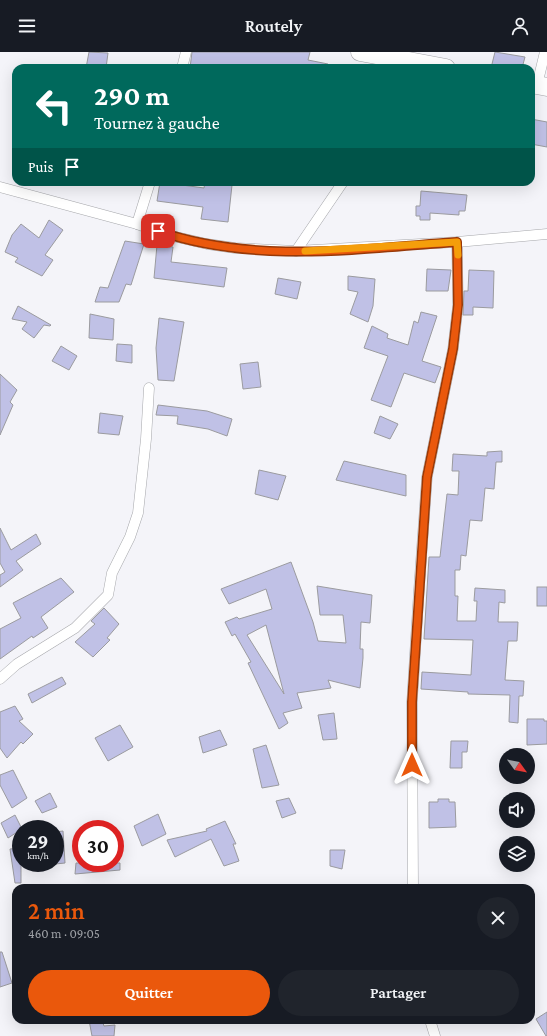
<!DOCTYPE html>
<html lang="fr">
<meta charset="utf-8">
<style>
body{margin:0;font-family:"Crimson Pro",serif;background:#20242c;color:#f1f3f6;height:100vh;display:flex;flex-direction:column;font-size:15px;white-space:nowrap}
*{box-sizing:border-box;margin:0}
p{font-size:13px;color:#9ea1a6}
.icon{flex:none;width:22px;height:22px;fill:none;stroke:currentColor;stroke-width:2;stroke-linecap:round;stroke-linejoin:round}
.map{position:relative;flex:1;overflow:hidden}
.details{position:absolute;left:12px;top:832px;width:523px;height:140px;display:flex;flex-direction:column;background:#171b24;border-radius:12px;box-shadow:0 4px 16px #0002}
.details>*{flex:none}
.hud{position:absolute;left:12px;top:12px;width:523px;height:122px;border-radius:12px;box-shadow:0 4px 16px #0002;background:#00695c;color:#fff;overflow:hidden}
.needle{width:26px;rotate:123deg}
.tools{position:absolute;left:499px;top:696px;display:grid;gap:8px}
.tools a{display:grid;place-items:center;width:36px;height:36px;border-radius:50%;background:#171b24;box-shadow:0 4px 16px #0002;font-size:20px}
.speed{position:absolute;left:12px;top:768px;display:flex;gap:8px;font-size:20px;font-weight:700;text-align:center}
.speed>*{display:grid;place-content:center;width:52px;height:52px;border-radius:50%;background:#171b24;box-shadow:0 4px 16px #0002;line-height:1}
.speed small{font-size:10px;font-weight:400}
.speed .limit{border:6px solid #d22;background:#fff;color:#111}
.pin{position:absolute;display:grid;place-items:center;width:34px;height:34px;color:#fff;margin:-17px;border-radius:8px;box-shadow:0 2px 6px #0006}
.me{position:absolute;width:44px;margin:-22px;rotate:0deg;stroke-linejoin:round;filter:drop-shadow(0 0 3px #0008)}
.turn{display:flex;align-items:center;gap:14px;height:84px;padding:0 16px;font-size:18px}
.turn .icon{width:52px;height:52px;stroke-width:2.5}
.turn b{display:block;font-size:28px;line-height:34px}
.then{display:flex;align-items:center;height:38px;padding:0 16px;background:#0003;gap:8px;font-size:15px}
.round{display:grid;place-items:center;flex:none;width:42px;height:42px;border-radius:21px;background:#20242c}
.overview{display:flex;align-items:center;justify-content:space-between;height:68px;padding:0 16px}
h1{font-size:24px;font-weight:600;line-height:30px;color:#ea580c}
.button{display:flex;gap:8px;margin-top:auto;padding:8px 16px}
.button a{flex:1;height:46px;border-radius:24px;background:#ea580c;color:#fff;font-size:16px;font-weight:600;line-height:46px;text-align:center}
.button a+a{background:#20242c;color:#f1f3f6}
header{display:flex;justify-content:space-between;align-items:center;height:52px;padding:0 16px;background:#171b24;font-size:18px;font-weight:600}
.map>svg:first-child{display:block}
</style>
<header><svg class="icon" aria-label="menu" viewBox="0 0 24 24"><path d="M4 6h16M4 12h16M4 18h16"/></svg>Routely<svg class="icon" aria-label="person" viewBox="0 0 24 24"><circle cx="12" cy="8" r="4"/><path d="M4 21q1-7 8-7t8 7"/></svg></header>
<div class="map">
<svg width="547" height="984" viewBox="0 0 547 984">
<rect width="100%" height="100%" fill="#f4f4f9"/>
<!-- building -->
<g fill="#c0c1e6" stroke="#9b9b9f" fill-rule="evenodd">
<polygon points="89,0 108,1 106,16 86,16"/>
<polygon points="192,0 310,0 308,8 328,12 327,16 253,16 239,13 238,16 190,16"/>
<polygon points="495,0 525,5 522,16 491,16"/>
<polygon points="531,67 547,70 547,95 531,92"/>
<polygon points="160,130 204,136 205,130 232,133 228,170 201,167 203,155 157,149"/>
<polygon points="421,139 467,143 465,159 459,159 459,163 430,161 430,168 420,168 420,164 416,164 416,154 420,154"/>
<polygon points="49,168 63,178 45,203 53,208 42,224 15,210 18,206 5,200 12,183 21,172 39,186"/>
<polygon points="125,189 144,192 131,233 126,232 119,250 95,250 100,235 108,236"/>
<polygon points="157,193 173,195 171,210 227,216 224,235 154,226"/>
<polygon points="427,217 451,218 448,239 426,239"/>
<polygon points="469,218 494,219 493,256 473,255 473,263 463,263 464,239 468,239"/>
<polygon points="348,224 375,227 373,254 368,270 350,262 358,240 348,238"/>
<polygon points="278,226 301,230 297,247 275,242"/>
<polygon points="18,254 51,273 50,274 44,273 34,286 22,277 27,270 12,267"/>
<polygon points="421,260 437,264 422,309 441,315 435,331 404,321 391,355 371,348 388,304 364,296 372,274 388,282 387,286 408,293 414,269 418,271"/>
<polygon points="90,262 114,267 113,288 89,286"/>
<polygon points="159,266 184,270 174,329 158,328 156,296"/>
<polygon points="117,292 132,293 132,311 116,309"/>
<polygon points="61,294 77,304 69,318 52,309"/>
<polygon points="258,310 261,335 243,337 240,312"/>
<polygon points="0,322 17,338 10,350 13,353 0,383"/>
<polygon points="158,353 207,359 232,367 227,384 208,377 177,372 178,364 156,363"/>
<polygon points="100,361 123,364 119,383 98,381"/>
<polygon points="380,364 398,372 390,387 374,381"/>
<polygon points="502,399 502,410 496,410 494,437 485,436 482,469 470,468 466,504 461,503 460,518 455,518 455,544 458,544 457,569 476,569 477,549 474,549 475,536 505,538 505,551 499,550 498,570 518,570 517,589 508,589 505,628 524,629 523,644 519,644 518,671 509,670 510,643 468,642 468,640 421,637 422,620 471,623 473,588 424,587 429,505 440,505 447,442 458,443 459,419 452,419 453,402 487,404 487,400"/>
<polygon points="344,409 406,423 406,444 336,428"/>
<polygon points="259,418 286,424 278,448 255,442"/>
<polygon points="0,476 11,498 36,482 41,492 16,509 23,518 0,535 0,523 5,520 0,511"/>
<path d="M291 510 313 570 318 589 346 591 343 563H320L317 534 372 543 370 571 361 570 360 597H363V606L360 636 328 628 331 636 297 641 302 656 283 661 288 671 279 677 248 611 251 610 235 582 232 584 225 570 237 565 239 567 272 557 266 537 229 552 221 537ZM266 573 284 642 247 583Z"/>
<polygon points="61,526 74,540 41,565 48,576 33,586 32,584 0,607 0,577 21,566 13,551"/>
<rect x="537" y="535" width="10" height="19"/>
<polygon points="104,556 119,572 107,586 110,588 93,605 75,590 95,572 91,569"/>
<polygon points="62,625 66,632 32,651 28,642"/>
<polygon points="15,654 23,667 19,669 33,682 23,692 21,690 7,706 0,696 0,660"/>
<polygon points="334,661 337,687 323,688 318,663"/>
<polygon points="527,667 544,667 544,669 547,669 547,692 527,693"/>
<polygon points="120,673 133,695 108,709 95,686"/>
<polygon points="220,678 227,693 203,701 199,685"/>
<polygon points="451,689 468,689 467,700 462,700 462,716 450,716"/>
<polygon points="266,693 279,733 262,736 253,697"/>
<polygon points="13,718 27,746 12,756 0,733 0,723"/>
<polygon points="50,741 57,755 42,761 35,749"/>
<polygon points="289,746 296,761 282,766 276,749"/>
<polygon points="438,747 449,747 449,750 455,750 456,775 429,776 429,750 438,750"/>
<polygon points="158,762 166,782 142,794 134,774"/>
<polygon points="15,763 22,777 8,786 1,771"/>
<polygon points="225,769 236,792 233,792 239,809 224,814 211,787 175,805 167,788 207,779 206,777"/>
<polygon points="63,779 65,811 55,812 55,780"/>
<polygon points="21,796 21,831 15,831 10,797"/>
<polygon points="330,798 345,798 342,817 330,814"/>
<polygon points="76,811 120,811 120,818 75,822"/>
<polygon points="0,900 2,900 12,931 0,935"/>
<polygon points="547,960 547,984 546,984 536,967"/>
<polygon points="89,968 102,968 104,974 115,973 114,984 92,984"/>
</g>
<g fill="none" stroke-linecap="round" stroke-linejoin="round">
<defs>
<g id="street">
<polyline points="182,16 186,0"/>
<polyline points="537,33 545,0"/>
<polyline points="0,135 137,172 168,183 207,192 235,196 296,199 457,190 547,182"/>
<polyline points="137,172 150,130"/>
<polyline points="296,199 343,130"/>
<polyline points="0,627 17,612 75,576 108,543 112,521 130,485 138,461 146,387 149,336"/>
<polyline points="413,836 412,650 419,538 427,425 453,297 458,253 457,190"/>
<polyline points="430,968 435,984"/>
</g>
<g id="highway">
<polyline points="360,0 446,16"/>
<polyline points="531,32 547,35"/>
</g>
</defs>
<!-- street casing -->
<use href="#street" stroke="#a6a7ab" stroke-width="11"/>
<!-- highway casing -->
<use href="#highway" stroke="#a6a7ab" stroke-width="19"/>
<!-- street -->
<use href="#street" stroke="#fff" stroke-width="10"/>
<!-- highway -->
<use href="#highway" stroke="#fff" stroke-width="18"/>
</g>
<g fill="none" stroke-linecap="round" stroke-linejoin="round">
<defs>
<path id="route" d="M158 179C253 212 359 197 457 190L458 253 453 297 427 425 412 650V713"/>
</defs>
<!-- route casing -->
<use href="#route" stroke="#983908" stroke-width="10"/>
<!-- route -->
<use href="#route" stroke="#ea580c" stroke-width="7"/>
<!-- slow -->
<polyline stroke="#f59e0b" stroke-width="7" points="305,199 457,190 458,203"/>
</g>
</svg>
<div class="tools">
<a><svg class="needle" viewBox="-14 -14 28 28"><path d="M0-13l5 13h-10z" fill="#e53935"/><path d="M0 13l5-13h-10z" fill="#9ea1a6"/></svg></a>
<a><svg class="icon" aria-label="sound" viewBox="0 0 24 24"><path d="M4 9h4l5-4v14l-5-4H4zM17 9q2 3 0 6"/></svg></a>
<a><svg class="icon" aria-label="layers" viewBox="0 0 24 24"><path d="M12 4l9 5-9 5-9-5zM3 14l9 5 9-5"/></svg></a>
</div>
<div class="speed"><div>29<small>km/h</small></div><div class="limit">30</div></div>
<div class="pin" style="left:158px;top:179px;background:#d93025"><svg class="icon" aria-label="arrive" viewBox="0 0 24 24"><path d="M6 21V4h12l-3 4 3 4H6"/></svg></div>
<svg class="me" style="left:412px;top:713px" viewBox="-20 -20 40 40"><path d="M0-17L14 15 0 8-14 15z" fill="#ea580c" stroke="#fff" stroke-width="4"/></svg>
<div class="hud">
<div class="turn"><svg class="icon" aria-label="left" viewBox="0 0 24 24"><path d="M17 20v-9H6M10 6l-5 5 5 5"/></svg><div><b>290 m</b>Tournez à gauche</div></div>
<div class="then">Puis<svg class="icon" aria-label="arrive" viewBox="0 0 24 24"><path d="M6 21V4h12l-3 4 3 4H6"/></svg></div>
</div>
<section class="details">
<div class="overview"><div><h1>2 min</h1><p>460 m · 09:05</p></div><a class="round"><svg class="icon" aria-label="close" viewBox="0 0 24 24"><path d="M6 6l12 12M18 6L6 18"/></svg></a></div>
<div class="button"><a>Quitter</a><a>Partager</a></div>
</section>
</div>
